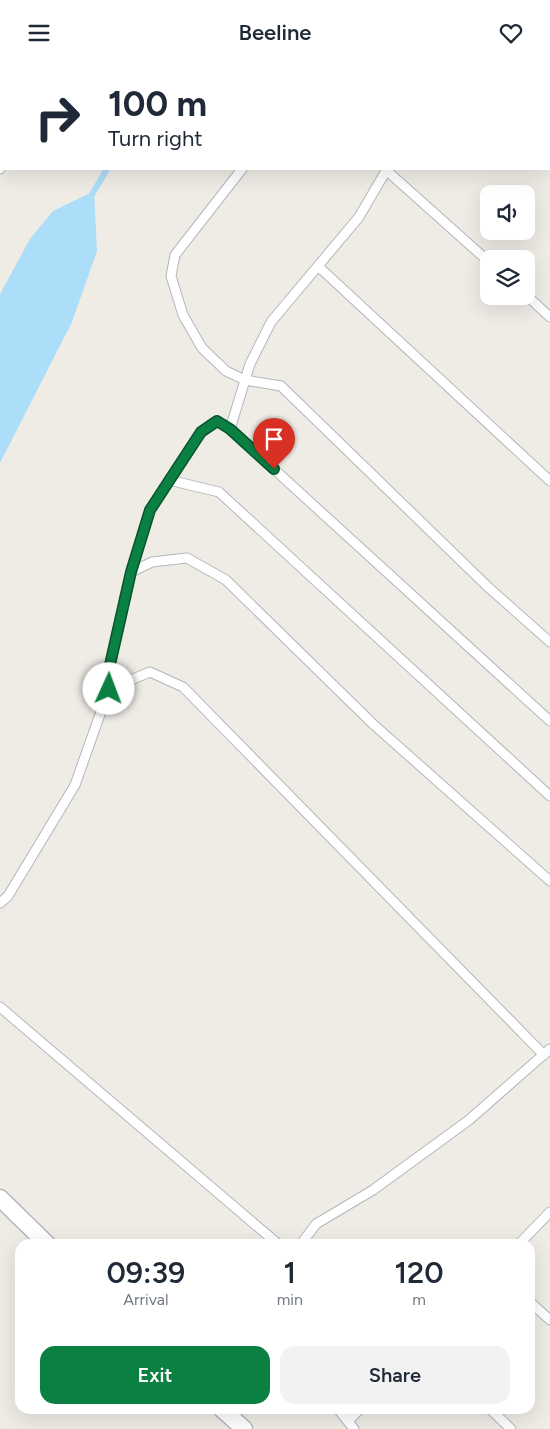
<!DOCTYPE html>
<style>
body{margin:0;font-family:Figtree,sans-serif;background:#f2f2f3;color:#1f2937;height:100vh;display:flex;flex-direction:column;font-size:19px;white-space:nowrap}
*{box-sizing:border-box;margin:0}
p{font-size:16px;color:#747a83}
.icon{flex:none;width:28px;height:28px;fill:none;stroke:currentColor;stroke-width:2;stroke-linecap:round;stroke-linejoin:round}
.map{position:relative;flex:1;overflow:hidden}
.side{position:absolute;left:15px;top:1174px;width:520px;height:175px;display:flex;flex-direction:column;background:#fff;border-radius:15px;box-shadow:0 5px 20px #0002}
.side>*{flex:none}
.banner{position:absolute;left:0px;top:0px;width:550px;height:105px;box-shadow:0 5px 20px #0002;background:#fff;color:#1f2937;overflow:hidden}
.controls{position:absolute;left:480px;top:120px;display:grid;gap:10px}
.controls a{display:grid;place-items:center;width:55px;height:55px;border-radius:10px;background:#fff;box-shadow:0 5px 20px #0002;font-size:25px}
.pin{position:absolute;display:grid;place-items:center;width:42px;height:42px;color:#fff;margin:-51px -21px;border-radius:50% 50% 50% 0;rotate:-45deg;box-shadow:0 0 5px #0007}
.pin .icon{rotate:45deg}
.me{position:absolute;width:55px;margin:-28px;rotate:2deg;stroke-linejoin:round;filter:drop-shadow(0 0 4px #0008)}
.turn{display:flex;align-items:center;gap:18px;height:105px;padding:0 25px;font-size:22px}
.turn .icon{width:65px;height:65px;stroke-width:2.5}
.turn b{display:block;font-size:35px;line-height:42px}
.eta{display:flex;justify-content:space-evenly;align-items:center;height:85px;text-align:center}
.eta b{font-size:30px;font-weight:600;line-height:35px}
.button{display:flex;gap:10px;margin-top:auto;padding:10px 25px}
.button a{flex:1;height:58px;border-radius:15px;background:#0b8043;color:#fff;font-size:20px;font-weight:600;line-height:58px;text-align:center}
.button a+a{background:#f2f2f3;color:#1f2937}
header{display:flex;justify-content:space-between;align-items:center;height:65px;padding:0 25px;background:#fff;font-size:22px;font-weight:600}
.map>svg:first-child{display:block}
</style>
<header><svg class="icon" aria-label="menu" viewBox="0 0 24 24"><path d="M4 6h16M4 12h16M4 18h16"/></svg>Beeline<svg class="icon" aria-label="heart" viewBox="0 0 24 24"><path d="M12 20l-8-8c-3-5 5-10 8-4 3-6 11-1 8 4z"/></svg></header>
<div class="map">
<svg width="550" height="1364" viewBox="0 0 550 1364">
<rect width="100%" height="100%" fill="#efece6"/>
<!-- water -->
<polygon fill="#acddf9" points="94,126 97,186 72,257 0,398 0,229 30,174 53,146"/>
<g fill="none" stroke-linecap="round" stroke-linejoin="round">
<!-- stream -->
<g stroke="#acddf9" stroke-width="6">
<polyline points="166,1 167,0"/>
<polyline points="90,133 107,104"/>
</g>
<defs>
<g id="service">
<polyline points="433,0 434,1"/>
<polyline points="321,1 322,0"/>
<polyline points="0,78 1,92"/>
<polyline points="549,91 550,93"/>
<polyline points="0,104 1,102"/>
<polyline points="242,104 175,190 171,211 183,250 202,283 226,306 245,315 281,321 488,522 550,577"/>
<polyline points="386,105 489,197"/>
<polyline points="319,202 550,416"/>
<polyline points="526,230 550,252"/>
<polyline points="230,364 550,656"/>
<polyline points="169,415 219,427 550,731"/>
<polyline points="131,507 152,497 187,493 226,515 373,659 550,816"/>
<polyline points="109,624 150,607 183,622 544,990"/>
<polyline points="0,838 8,831 75,720 109,624 109,604 131,507 150,445 201,367 217,356 230,364 250,299 271,257 359,152 387,104"/>
<polyline points="0,942 278,1179"/>
<polyline points="301,1179 316,1159 373,1125 469,1055 550,984"/>
<polyline points="519,1179 550,1147"/>
<polyline points="530,1237 550,1255"/>
<polyline points="338,1344 354,1364"/>
<polyline points="490,1344 511,1364"/>
<polyline points="348,1356 360,1344"/>
</g>
<g id="minor">
<polyline points="0,1133 47,1179"/>
<polyline points="222,1344 244,1364"/>
</g>
</defs>
<!-- service casing -->
<use href="#service" stroke="#b3b6ba" stroke-width="11"/>
<!-- minor casing -->
<use href="#minor" stroke="#b3b6ba" stroke-width="19"/>
<!-- service -->
<use href="#service" stroke="#fff" stroke-width="9"/>
<!-- minor -->
<use href="#minor" stroke="#fff" stroke-width="16"/>
</g>
<g fill="none" stroke-linecap="round" stroke-linejoin="round">
<defs>
<polyline id="route" points="109,624 109,604 131,507 150,445 201,367 217,356 230,364 274,404"/>
</defs>
<!-- route casing -->
<use href="#route" stroke="#07532c" stroke-width="12"/>
<!-- route -->
<use href="#route" stroke="#0b8043" stroke-width="9"/>
</g>
</svg>
<div class="controls">
<a><svg class="icon" aria-label="sound" viewBox="0 0 24 24"><path d="M4 9h4l5-4v14l-5-4H4zM17 9q2 3 0 6"/></svg></a>
<a><svg class="icon" aria-label="layers" viewBox="0 0 24 24"><path d="M12 4l9 5-9 5-9-5zM3 14l9 5 9-5"/></svg></a>
</div>
<div class="pin" style="left:274px;top:404px;background:#d93025"><svg class="icon" aria-label="arrive" viewBox="0 0 24 24"><path d="M6 21V4h12l-3 4 3 4H6"/></svg></div>
<svg class="me" style="left:109px;top:624px" viewBox="-20 -20 40 40"><circle r="19" fill="#fff"/><path d="M0-13L10 11 0 6-10 11z" fill="#0b8043"/></svg>
<div class="banner">
<div class="turn"><svg class="icon" aria-label="right" viewBox="0 0 24 24"><path d="M7 20v-9h11M14 6l5 5-5 5"/></svg><div><b>100 m</b>Turn right</div></div>
</div>
<section class="side">
<div class="eta">
<div><b>09:39</b><p>Arrival</p></div>
<div><b>1</b><p>min</p></div>
<div><b>120</b><p>m</p></div>
</div>
<div class="button"><a>Exit</a><a>Share</a></div>
</section>
</div>
